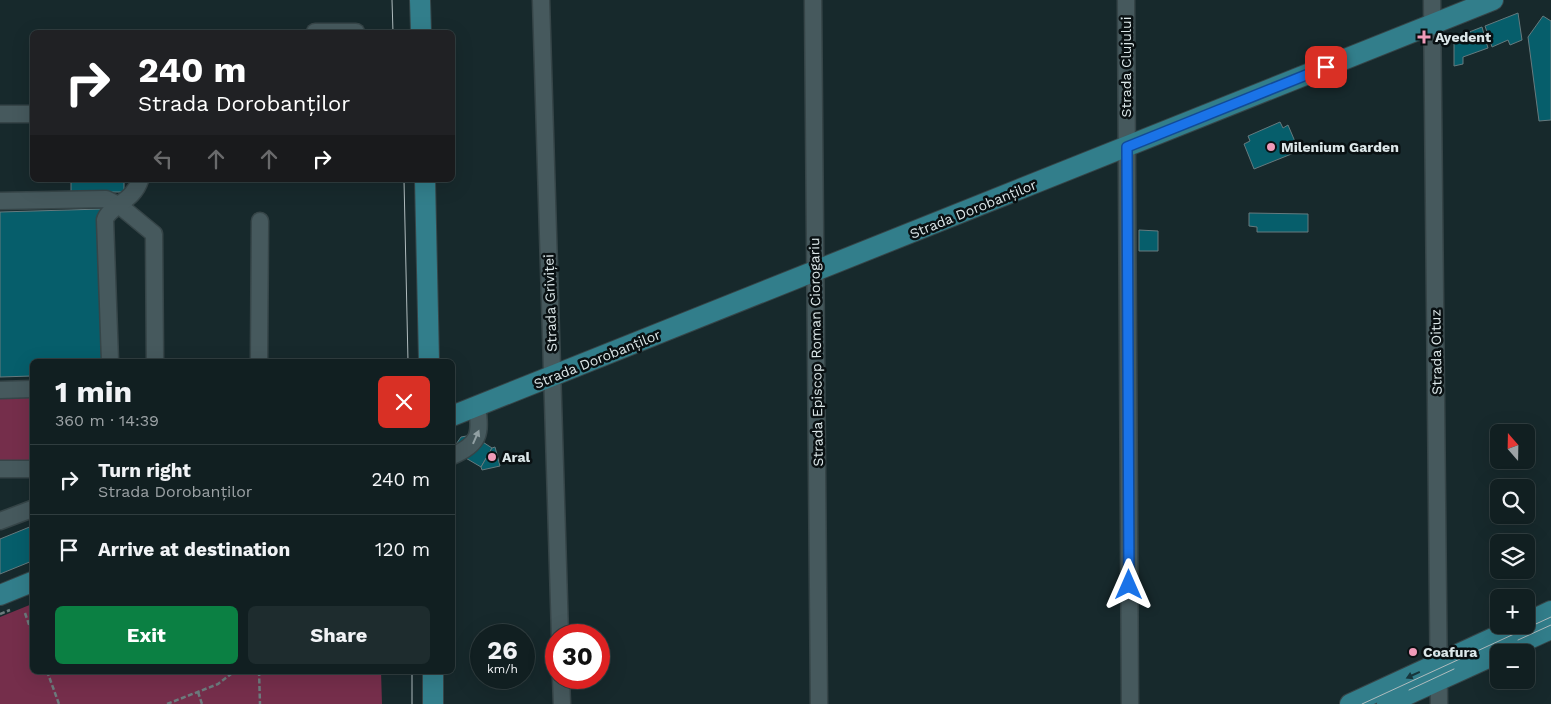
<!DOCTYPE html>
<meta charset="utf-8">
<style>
body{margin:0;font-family:"Work Sans",sans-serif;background:#1e2c2e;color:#f1f3f6;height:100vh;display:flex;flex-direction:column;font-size:19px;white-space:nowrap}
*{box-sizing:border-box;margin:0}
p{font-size:16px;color:#9ca2a5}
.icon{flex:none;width:28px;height:28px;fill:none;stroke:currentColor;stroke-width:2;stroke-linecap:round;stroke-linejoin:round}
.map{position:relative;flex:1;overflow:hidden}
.panel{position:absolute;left:30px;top:359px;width:425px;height:315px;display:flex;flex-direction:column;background:#111f21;border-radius:8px;box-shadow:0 5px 20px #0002,0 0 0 1px #303d3f}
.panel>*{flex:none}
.banner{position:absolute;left:30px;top:30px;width:425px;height:152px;border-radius:8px;box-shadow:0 5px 20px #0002,0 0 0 1px #303d3f;background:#202124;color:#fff;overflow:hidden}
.needle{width:32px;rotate:340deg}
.tools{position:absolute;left:1490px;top:424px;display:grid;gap:10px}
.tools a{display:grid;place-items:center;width:45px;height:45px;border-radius:8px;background:#111f21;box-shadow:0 5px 20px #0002,0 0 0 1px #303d3f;font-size:25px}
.speed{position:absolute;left:470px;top:624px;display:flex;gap:10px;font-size:25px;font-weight:700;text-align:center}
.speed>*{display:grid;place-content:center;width:65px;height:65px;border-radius:50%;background:#111f21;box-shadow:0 5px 20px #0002,0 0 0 1px #303d3f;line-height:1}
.speed small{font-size:12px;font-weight:400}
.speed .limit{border:8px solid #d22;background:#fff;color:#111}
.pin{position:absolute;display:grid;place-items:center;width:42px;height:42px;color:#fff;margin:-21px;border-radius:10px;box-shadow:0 2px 8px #0006}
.me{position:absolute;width:55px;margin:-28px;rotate:0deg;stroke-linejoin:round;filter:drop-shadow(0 0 4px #0008)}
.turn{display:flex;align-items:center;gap:18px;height:105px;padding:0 25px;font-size:22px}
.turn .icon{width:65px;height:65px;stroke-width:2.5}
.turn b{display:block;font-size:35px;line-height:42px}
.lanes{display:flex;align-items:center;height:48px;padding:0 25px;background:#0003;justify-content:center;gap:25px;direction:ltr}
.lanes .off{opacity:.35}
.round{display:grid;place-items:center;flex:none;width:52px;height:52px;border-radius:8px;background:#1e2c2e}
.head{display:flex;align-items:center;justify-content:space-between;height:85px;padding:0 25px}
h1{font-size:30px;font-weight:700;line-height:38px}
.action{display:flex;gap:10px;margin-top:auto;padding:10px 25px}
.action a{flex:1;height:58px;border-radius:8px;background:#0b8043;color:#fff;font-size:20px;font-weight:700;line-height:58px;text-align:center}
.action a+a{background:#1e2c2e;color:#f1f3f6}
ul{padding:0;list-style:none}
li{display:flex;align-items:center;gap:15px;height:70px;padding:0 25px;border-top:1px solid #303d3f}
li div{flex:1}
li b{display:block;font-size:19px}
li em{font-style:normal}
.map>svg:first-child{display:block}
</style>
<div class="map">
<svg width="1551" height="704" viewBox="0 0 1551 704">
<rect width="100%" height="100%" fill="#17292c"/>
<!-- green -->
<g fill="#752e4b">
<polygon points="32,395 32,465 0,464 0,397"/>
<polygon points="32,604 32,671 381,671 382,704 0,704 0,617"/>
</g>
<!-- building -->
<g fill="#065e6b" stroke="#667a7e">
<polygon points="1518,13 1522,40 1510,45 1508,40 1492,47 1485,26"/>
<polygon points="1543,16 1551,21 1551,120 1539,121 1528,37"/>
<polygon points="1482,27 1488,48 1463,57 1463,64 1454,66 1454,38"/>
<polygon points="1280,122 1283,128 1288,125 1299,151 1254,169 1244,144 1250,141 1248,136"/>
<rect x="71" y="180" width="53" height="12"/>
<polygon points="102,209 105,361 32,361 32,376 0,377 0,212"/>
<polygon points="1249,213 1308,214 1308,232 1257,232 1257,227 1249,226"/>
<polygon points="1139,230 1158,231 1158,251 1139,251"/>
<polygon points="472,435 492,448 481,467 452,450 461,437"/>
<polygon points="495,447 500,466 482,470 481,467 492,448"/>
<polygon points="32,526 32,561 0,574 0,539"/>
</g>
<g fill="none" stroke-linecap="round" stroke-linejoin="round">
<defs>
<g id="minor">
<polyline points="541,0 560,635"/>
<polyline points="813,0 819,704"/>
<polyline points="1126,0 1130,704"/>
<polyline points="1432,0 1439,704"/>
<polyline points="315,32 356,32"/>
<polyline points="0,114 32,114"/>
<polyline points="0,201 106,199 120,206 154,234 155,361"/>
<path d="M110 361 105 220C108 207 134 201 140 180"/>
<polyline points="259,361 260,221"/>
<polyline points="0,390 32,389"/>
<path d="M452 456C480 444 481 434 477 406"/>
<polyline points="0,469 32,469"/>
<polyline points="0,521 32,509"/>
<polyline points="561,678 562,704"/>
</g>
<g id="major">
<polyline points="420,0 421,32"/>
<polyline points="425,180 429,361"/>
<polyline points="452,416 1493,0"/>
<polyline points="0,595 32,582"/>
<polyline points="1526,623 1551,611"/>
<polyline points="1500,652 1551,629"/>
<polyline points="433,671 433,704"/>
<polyline points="1350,704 1521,625"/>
<polyline points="1387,704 1499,653"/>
</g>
</defs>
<!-- minor casing -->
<use href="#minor" stroke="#364548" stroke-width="19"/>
<!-- major casing -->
<use href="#major" stroke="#364548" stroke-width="22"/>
<!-- path -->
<g stroke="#6c7b7d" stroke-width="2.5" stroke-dasharray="5 2.5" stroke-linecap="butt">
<polyline points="25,613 32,633"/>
<polyline points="0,614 10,610"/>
<polyline points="47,671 59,704"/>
<polyline points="259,671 260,704"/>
<polyline points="198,692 202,704"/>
<polyline points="167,704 218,684 235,671"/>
</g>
<!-- minor -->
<use href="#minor" stroke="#46595d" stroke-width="16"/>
<!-- major -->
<use href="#major" stroke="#327e8b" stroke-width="20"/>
<!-- tram -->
<g stroke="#b0bcbe" stroke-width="1">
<polyline points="392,0 393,32"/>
<polyline points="404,180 408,361"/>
<polyline points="1518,640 1551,625"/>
<polyline points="412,671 412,704"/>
<polyline points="1409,690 1454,669"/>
<polyline points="1362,704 1551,617"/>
</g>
</g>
<!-- one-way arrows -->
<defs><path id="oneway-solid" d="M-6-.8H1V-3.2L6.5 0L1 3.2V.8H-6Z" transform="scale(1.25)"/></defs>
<use fill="#91a0a3" href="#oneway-solid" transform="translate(476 437) rotate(-66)"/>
<use fill="#17363c" href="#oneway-solid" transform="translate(1413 675) rotate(155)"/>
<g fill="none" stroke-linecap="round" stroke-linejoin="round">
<defs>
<polyline id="route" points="1129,585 1127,147 1326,67"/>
</defs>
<!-- route casing -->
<use href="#route" stroke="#114b97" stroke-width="12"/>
<!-- route -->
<use href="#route" stroke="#1a73e8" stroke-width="9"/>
</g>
<!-- markers -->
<g fill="#ef9ab8" stroke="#091012" stroke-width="2">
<path d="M1421.5 29.5h5v5h5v5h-5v5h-5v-5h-5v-5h5z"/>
<circle cx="1271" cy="147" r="5"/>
<circle cx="492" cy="457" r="5"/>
<circle cx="1413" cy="652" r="5"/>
</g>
<g text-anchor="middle" stroke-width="5" stroke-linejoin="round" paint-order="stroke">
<!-- poi labels -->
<g font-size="14" font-weight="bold" fill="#dce7e9" stroke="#091012" text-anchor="start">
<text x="1435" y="42">Ayedent</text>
<text x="1281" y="152">Milenium Garden</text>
<text x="502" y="462">Aral</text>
<text x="1423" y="657">Coafura</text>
</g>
<!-- street labels -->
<g font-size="14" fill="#dce7e9" stroke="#091012">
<text transform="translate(1126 67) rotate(-90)" y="5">Strada Clujului</text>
<text transform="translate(973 209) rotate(-22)" y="5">Strada Dorobanților</text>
<text transform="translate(550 303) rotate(-92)" y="5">Strada Griviței</text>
<text transform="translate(816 352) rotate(-91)" y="5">Strada Episcop Roman Ciorogariu</text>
<text transform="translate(1436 352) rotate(-91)" y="5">Strada Oituz</text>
<text transform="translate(597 359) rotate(-22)" y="5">Strada Dorobanților</text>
</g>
</g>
</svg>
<div class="tools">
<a><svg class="needle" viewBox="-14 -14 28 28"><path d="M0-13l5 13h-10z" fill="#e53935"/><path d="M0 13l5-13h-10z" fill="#9ca2a5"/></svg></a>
<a><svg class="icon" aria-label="search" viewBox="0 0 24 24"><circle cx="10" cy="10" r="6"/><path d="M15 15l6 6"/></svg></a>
<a><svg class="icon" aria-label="layers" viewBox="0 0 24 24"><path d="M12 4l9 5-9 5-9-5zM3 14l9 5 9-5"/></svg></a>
<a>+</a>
<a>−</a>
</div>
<div class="speed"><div>26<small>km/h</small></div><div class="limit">30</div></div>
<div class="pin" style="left:1326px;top:67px;background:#d93025"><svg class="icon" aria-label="arrive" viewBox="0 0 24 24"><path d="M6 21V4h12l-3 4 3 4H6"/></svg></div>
<svg class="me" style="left:1129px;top:585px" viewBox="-20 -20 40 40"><path d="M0-17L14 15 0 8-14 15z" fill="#1a73e8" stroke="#fff" stroke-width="4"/></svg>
<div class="banner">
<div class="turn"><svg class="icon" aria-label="right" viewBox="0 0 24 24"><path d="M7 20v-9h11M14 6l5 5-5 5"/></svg><div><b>240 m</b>Strada Dorobanților</div></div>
<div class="lanes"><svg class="icon off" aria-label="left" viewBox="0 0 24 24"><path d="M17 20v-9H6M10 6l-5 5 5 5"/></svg><svg class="icon off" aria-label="ahead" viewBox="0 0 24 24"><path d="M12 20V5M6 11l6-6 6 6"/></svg><svg class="icon off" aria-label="ahead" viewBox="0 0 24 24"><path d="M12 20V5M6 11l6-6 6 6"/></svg><svg class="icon" aria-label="right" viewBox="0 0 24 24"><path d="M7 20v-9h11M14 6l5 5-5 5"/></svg></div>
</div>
<section class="panel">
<div class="head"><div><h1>1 min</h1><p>360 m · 14:39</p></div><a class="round" style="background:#d93025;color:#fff"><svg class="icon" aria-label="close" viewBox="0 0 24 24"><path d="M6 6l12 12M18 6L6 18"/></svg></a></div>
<ul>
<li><svg class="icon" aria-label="right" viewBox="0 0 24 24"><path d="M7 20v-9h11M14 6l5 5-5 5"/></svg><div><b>Turn right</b><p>Strada Dorobanților</p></div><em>240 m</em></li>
<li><svg class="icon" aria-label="arrive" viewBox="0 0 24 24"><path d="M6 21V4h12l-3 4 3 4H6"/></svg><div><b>Arrive at destination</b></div><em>120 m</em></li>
</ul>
<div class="action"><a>Exit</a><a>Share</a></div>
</section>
</div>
